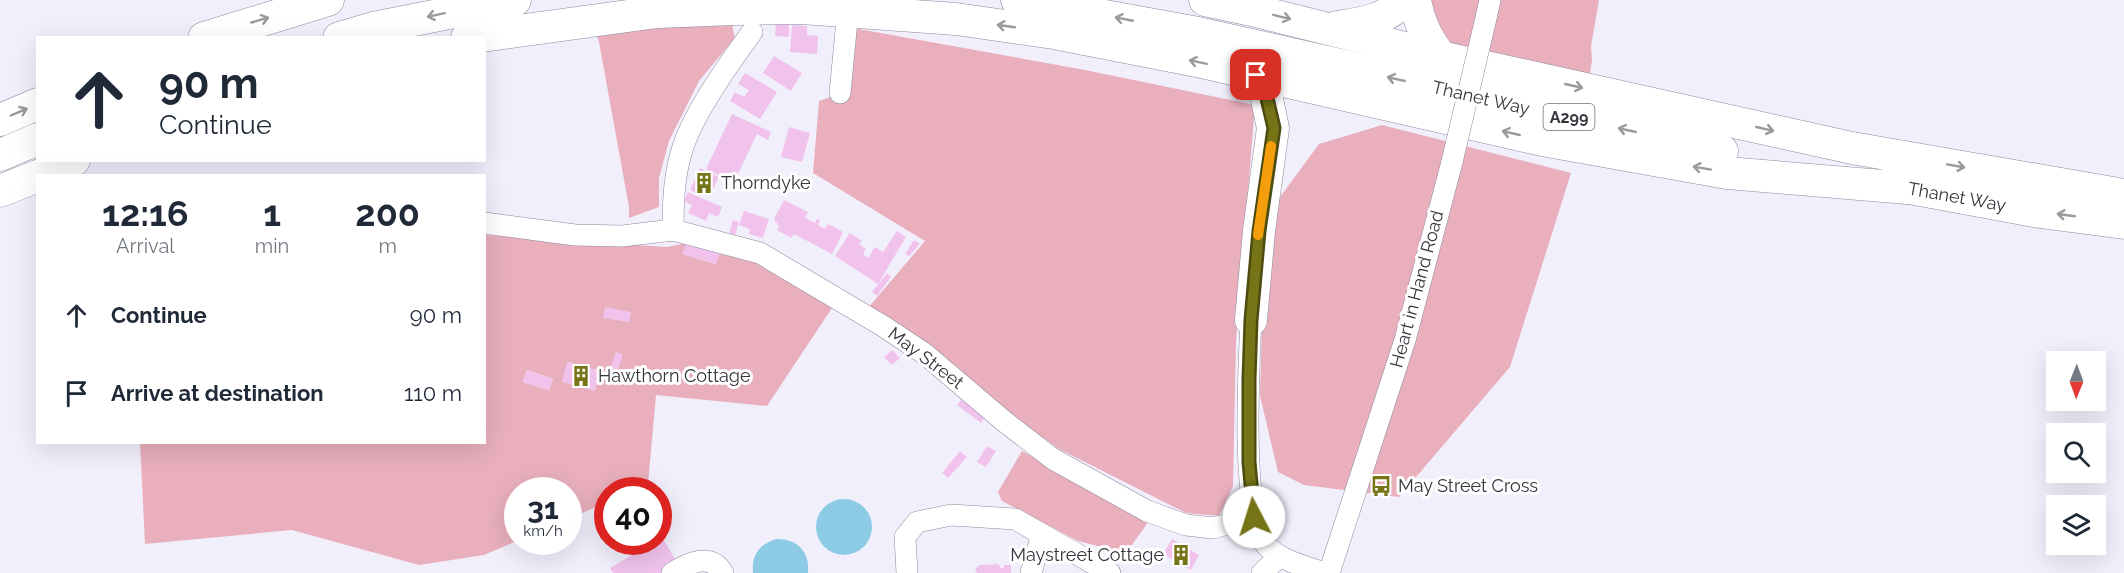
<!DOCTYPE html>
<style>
body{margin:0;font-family:Raleway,sans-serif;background:#f2f2f3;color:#1f2937;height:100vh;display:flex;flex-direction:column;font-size:22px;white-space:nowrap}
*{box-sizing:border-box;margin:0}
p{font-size:20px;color:#747a83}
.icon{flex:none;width:33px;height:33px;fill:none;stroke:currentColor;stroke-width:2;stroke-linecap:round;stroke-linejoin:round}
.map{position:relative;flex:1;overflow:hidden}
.drawer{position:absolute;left:36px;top:174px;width:450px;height:270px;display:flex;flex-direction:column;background:#fff;border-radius:0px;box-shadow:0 6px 24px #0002}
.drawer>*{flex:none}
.banner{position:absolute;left:36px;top:36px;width:450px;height:126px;border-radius:0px;box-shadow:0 6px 24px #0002;background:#fff;color:#1f2937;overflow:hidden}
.needle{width:39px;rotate:181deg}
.buttons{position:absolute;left:2046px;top:351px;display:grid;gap:12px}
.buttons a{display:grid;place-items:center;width:60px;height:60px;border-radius:0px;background:#fff;box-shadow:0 6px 24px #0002;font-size:30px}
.speed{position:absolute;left:504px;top:477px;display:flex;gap:12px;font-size:30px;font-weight:700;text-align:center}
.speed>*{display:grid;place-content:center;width:78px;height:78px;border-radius:50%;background:#fff;box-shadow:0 6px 24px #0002;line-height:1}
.speed small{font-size:15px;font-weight:400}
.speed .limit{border:9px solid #d22;background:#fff;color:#111}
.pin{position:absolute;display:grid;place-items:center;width:51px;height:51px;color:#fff;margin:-26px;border-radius:12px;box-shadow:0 3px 9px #0006}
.me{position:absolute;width:66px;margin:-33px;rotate:355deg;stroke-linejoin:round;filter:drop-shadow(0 0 4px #0008)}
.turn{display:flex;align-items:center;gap:21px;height:126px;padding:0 24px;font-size:27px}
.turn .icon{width:78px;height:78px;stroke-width:2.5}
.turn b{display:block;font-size:42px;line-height:51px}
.eta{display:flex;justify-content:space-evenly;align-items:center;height:102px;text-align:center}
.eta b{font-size:36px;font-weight:700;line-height:42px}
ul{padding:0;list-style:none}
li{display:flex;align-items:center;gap:18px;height:78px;padding:0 24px}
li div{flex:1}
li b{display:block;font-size:22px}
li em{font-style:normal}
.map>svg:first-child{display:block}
</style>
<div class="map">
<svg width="2124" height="573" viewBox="0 0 2124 573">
<rect width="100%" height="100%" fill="#f2effd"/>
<!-- green -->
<g fill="#e9afbc" fill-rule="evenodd">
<polygon points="1427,0 1599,0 1591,46 1592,60 1589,80 1436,42"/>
<polygon points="730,16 735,38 699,81 669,141 659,178 659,207 629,218 629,207 599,42 594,29"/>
<polygon points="853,28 1085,70 1255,105 1236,341 1233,486 1219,516 1186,513 1059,449 868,308 925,241 813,173 819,101 848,91"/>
<polygon points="1382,125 1571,173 1510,367 1399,497 1304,485 1278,472 1260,396 1262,321 1272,208 1319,144"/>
<path d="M485 235 667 247 686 243 683 254 715 264 719 254 761 263 832 308 767 406 656 395 648 484 634 490H608L607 502 569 519 568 490H518L517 541 484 555 419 565 292 530 145 544 140 443 484 442ZM567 362 600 371 595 390ZM527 370 553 379 549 390 523 382Z"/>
<polygon points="1022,451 1149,521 1126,553 1078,541 1002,501 998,492"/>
</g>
<!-- water -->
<g fill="#8dcbe5">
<circle cx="844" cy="527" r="28"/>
<path d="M776 539C797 538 810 552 808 573H753C751 555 760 544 776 539Z"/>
</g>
<!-- building -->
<g fill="#f1c3ec">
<polygon points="776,22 789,23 789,37 775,36"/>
<polygon points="792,25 807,26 807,35 818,36 817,54 790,52"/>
<polygon points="774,56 802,73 791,91 763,73"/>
<polygon points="745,73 777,92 760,119 730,101 735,92 744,97 749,90 738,84"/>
<polygon points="732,114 771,132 768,140 757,134 737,176 733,174 730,181 706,169"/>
<polygon points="789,127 810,133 802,162 781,157"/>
<polygon points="700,168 719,177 710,195 703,191 701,196 690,190"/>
<polygon points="688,192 722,207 718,217 709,213 706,221 688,213 692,205 684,201"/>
<polygon points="784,200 808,212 805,218 815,223 817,219 820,220 818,225 825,229 828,224 843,232 832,254 794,234 791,238 777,230 779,226 774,219"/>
<polygon points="744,211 769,219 763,238 749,234 750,229 739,225"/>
<polygon points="733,220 739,222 735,235 729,233"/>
<polygon points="897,231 906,237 878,284 835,256 850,233 862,241 859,244 866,249 863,254 868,258 875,247 883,252"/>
<polygon points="914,240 920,244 909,256 905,254"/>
<polygon points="686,243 719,254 716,264 682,254"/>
<polygon points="887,273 891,277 877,296 872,292"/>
<polygon points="605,307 631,312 629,322 603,318"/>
<polygon points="892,350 900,358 892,365 884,357"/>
<polygon points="616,352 623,355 616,374 609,372"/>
<polygon points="567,362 600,371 595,391 562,382"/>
<polygon points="527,370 553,379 549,390 523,382"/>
<polygon points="961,400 985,417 981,423 957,405"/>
<polygon points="987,446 996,451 986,467 977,462"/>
<polygon points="960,451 967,457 948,478 942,473"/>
<polygon points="662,537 678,564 663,573 613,573 610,568"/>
<polygon points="1172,539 1199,555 1191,570 1163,554"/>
<polygon points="998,564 1001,568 1004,568 1004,565 1011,565 1011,573 977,573 975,570 979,565"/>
</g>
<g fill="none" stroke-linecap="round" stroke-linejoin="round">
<defs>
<g id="minor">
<polyline points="1486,18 1490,0"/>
<polyline points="840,93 848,10"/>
<polyline points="484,223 575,235 622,236 673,230 760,253 883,326 925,354 1005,422 1053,459 1147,511 1186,525 1213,528 1254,517"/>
<path d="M673 230C673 202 674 174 683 147 694 112 730 62 752 32"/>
<path d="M1251 320C1249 365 1240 513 1266 545 1280 561 1305 566 1324 573"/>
<path d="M672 573C688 563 711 552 723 573"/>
<polyline points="907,573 905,537 917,522 951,515 1015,519 1110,573"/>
<polyline points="1031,573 1042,534"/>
<polyline points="1262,573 1280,556"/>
<polyline points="1329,573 1405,340 1452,162"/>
</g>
<g id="highway">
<polyline points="1017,0 1198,33 1722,151"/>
<polyline points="1205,0 1252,10 1441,57 1852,148 2124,195"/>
<path d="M1415 0C1419 23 1427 39 1441 57"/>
<path d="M1337 27C1362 23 1386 21 1403 0"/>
<polyline points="204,38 328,0"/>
<polyline points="339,38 373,28 515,0"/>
<polyline points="467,38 657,12 735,9 802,8 956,19 1054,33 1197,61 1542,140 1727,173 1907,188"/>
<polyline points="0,120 38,104"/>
<polyline points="0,155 38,139"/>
<polyline points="38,176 74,160"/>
<polyline points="1888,184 2040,212 2124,223"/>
<polyline points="0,191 38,176"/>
<polyline points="1251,320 1259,231 1273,128 1266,95 1256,75"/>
</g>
</defs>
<!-- minor casing -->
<use href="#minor" stroke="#8d889d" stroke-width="22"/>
<!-- highway casing -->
<use href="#highway" stroke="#8d889d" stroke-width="33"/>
<!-- minor -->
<use href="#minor" stroke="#fff" stroke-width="21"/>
<!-- highway -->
<use href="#highway" stroke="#fff" stroke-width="32"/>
<defs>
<polyline id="minor-bridge" points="1452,162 1486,18"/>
</defs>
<!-- minor-bridge casing -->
<use href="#minor-bridge" stroke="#8d889d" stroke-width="22" stroke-linecap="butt"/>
<!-- minor-bridge -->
<use href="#minor-bridge" stroke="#fff" stroke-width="21"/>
</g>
<!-- one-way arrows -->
<defs><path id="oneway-shaft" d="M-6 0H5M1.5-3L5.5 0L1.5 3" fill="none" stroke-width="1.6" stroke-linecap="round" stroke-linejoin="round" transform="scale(1.5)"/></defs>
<g stroke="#9a9a9e">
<use href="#oneway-shaft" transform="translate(436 15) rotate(168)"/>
<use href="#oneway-shaft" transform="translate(1282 17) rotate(14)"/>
<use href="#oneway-shaft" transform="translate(1124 19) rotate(-169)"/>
<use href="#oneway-shaft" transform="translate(260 20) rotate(-16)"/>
<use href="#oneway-shaft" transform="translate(1006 26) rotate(-172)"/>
<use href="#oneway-shaft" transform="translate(1198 62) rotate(-168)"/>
<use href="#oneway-shaft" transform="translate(1396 79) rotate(-167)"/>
<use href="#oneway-shaft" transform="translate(1574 86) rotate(13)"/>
<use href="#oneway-shaft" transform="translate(19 112) rotate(-23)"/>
<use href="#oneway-shaft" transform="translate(1765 129) rotate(13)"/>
<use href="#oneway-shaft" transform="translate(1627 130) rotate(-167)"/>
<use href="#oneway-shaft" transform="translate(1511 133) rotate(-167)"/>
<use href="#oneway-shaft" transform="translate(1956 166) rotate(10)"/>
<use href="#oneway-shaft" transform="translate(1702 168) rotate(-170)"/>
<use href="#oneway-shaft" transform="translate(2066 215) rotate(-172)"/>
</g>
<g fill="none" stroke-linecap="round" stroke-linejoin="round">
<defs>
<polyline id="route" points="1254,517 1249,462 1249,379 1251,320 1259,231 1274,128 1266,94 1256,75"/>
</defs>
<!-- route casing -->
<use href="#route" stroke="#4d4b0f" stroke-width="15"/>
<!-- route -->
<use href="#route" stroke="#777317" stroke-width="10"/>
<!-- slow -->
<polyline stroke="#f59e0b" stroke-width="10" points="1258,235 1271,146"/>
</g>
<!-- icons -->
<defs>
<symbol id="building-bare" viewBox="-9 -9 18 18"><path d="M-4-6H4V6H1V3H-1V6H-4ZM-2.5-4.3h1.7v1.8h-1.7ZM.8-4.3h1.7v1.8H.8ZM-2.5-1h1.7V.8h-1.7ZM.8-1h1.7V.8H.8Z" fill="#777317" stroke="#fff" stroke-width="2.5" paint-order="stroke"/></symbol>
<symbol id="bus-bare" viewBox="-9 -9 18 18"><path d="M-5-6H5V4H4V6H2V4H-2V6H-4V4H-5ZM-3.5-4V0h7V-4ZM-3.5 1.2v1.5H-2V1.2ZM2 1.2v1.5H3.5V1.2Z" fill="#777317" stroke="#fff" stroke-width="2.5" paint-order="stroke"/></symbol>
</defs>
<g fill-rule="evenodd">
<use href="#building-bare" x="689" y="168" width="30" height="30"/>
<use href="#building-bare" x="566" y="361" width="30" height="30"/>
<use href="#bus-bare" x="1366" y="471" width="30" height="30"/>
<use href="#building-bare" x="1166" y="540" width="30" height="30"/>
</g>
<g text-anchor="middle" stroke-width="6" stroke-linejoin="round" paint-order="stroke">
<!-- shield labels -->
<rect fill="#fff" stroke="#727177" stroke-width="1.5" x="1543.5" y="104" width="51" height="26" rx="4.5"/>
<g font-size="16" font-weight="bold" fill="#36343d">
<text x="1569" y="123">A299</text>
</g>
<!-- street labels -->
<g font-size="18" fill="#36343d" stroke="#fff">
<text transform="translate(1481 98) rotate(13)" y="6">Thanet Way</text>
<text transform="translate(1957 197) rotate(10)" y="6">Thanet Way</text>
<text transform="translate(1417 289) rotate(-75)" y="6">Heart in Hand Road</text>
<text transform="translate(926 358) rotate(37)" y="6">May Street</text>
</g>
<!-- poi labels -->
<g font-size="18" fill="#36343d" stroke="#fff" text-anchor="start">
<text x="721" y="189">Thorndyke</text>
<text x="598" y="382">Hawthorn Cottage</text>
<text x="1398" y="492">May Street Cross</text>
<text x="1164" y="561" text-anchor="end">Maystreet Cottage</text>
</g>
</g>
</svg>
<div class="buttons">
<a><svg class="needle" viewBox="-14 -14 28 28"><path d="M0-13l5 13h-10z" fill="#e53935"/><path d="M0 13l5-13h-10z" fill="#747a83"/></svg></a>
<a><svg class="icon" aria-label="search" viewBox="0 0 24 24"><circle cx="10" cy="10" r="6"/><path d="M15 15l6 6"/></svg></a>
<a><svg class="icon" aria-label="layers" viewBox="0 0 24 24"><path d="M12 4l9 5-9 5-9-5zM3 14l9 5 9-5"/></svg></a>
</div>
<div class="speed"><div>31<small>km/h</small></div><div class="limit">40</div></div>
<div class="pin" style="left:1256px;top:75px;background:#d93025"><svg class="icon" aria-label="arrive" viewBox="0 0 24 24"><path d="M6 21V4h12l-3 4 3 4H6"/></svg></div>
<svg class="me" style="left:1254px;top:517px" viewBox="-20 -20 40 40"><circle r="19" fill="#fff"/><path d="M0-13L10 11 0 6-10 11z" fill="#777317"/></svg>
<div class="banner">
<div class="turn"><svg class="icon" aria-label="ahead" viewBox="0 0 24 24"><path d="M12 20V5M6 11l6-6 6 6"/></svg><div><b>90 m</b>Continue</div></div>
</div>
<section class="drawer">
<div class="eta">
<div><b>12:16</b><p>Arrival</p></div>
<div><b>1</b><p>min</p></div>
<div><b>200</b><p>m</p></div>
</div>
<ul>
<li><svg class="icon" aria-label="ahead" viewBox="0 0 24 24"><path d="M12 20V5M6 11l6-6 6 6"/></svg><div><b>Continue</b></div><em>90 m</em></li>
<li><svg class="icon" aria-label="arrive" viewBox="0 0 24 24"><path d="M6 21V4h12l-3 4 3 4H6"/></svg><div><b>Arrive at destination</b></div><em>110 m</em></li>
</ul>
</section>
</div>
